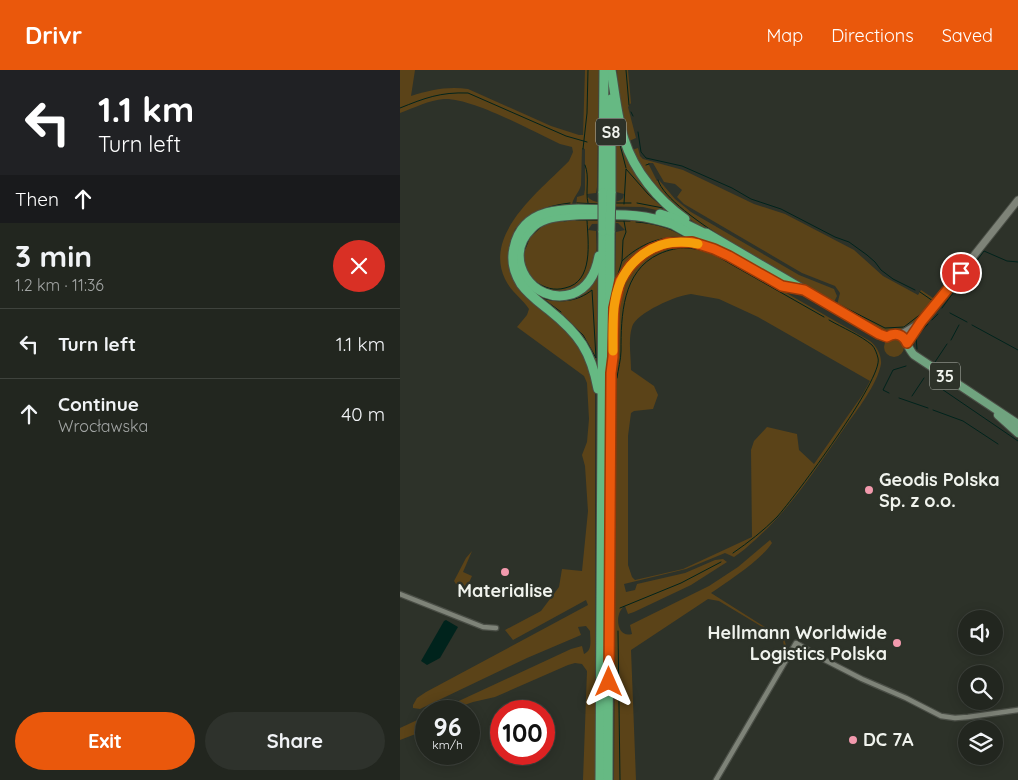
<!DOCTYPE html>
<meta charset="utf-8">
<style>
body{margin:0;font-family:Quicksand,sans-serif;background:#2e322c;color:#f1f3f6;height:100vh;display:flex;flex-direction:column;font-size:19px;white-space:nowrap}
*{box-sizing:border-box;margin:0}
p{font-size:16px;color:#a2a5a4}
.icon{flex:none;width:28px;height:28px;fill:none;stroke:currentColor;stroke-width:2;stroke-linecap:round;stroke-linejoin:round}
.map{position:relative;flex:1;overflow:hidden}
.panel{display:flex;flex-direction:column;background:#22261f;width:400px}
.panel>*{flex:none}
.top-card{background:#202124;color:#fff;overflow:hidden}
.fabs{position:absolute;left:558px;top:540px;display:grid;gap:10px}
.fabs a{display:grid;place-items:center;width:45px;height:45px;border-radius:50%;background:#22261f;box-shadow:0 2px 12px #0003,0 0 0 1px #3f433d;font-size:25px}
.speed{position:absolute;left:15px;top:630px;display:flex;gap:10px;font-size:25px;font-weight:700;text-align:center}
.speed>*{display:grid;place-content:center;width:65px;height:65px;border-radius:50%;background:#22261f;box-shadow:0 2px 12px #0003,0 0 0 1px #3f433d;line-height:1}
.speed small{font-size:12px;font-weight:400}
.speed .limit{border:8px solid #d22;background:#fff;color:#111}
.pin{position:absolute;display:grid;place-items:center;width:42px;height:42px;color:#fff;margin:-21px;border:2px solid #fff;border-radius:50%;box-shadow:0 1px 5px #0007}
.me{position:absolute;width:55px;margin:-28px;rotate:0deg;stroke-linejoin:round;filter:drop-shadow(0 0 4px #0008)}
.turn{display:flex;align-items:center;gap:18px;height:105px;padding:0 15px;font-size:22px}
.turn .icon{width:65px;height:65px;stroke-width:2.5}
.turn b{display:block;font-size:35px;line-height:42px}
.then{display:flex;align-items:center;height:48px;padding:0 15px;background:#0003;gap:10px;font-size:19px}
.round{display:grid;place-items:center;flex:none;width:52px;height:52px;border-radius:26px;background:#2e322c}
.head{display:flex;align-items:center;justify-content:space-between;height:85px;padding:0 15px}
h1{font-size:30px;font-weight:700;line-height:38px}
.primary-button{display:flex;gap:10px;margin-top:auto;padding:10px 15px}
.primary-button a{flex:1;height:58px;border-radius:30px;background:#ea580c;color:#fff;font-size:20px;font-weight:700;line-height:58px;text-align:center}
.primary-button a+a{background:#2e322c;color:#f1f3f6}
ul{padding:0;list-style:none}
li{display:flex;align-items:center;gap:15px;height:70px;padding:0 15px;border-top:1px solid #3f433d}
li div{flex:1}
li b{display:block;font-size:19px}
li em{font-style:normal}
header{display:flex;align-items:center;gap:30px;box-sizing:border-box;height:70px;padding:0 25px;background:#ea580c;color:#fff}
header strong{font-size:24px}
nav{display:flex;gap:28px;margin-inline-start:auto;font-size:18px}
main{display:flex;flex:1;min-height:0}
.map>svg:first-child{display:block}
</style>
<header>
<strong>Drivr</strong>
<nav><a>Map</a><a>Directions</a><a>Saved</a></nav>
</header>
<main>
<section class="panel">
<div class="top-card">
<div class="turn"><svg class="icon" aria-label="left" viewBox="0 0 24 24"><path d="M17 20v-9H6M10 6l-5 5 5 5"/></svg><div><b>1.1 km</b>Turn left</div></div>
<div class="then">Then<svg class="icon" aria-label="ahead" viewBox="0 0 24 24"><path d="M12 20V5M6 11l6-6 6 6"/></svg></div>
</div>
<div class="head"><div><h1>3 min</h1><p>1.2 km · 11:36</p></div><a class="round" style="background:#d93025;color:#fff"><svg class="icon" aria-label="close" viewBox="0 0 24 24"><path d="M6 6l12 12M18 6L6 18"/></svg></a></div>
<ul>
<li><svg class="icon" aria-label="left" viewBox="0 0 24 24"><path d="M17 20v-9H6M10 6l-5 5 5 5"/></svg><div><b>Turn left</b></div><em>1.1 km</em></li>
<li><svg class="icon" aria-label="ahead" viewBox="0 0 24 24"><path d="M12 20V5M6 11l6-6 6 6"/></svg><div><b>Continue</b><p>Wrocławska</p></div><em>40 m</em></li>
</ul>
<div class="primary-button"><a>Exit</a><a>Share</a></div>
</section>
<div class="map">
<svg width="618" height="710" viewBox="0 0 618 710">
<rect width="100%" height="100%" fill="#2d3229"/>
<!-- green -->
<g fill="#5b4318" fill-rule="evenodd">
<path d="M0 0H15L11 26C30 20 48 16 68 19L151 56 179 65H183L185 0H199L197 117 196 123 187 124 188 127C194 135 217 135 223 128L224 124 216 122 215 117V49L221 70 274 144 243 137 176 136 177 127 184 125 185 119V79L182 78 181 115C179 123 173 127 172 135L142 140 124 151 116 161 110 177 112 203 165 257 188 291 195 320V710H183L187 601 182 594 175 593 168 595 95 627 73 632 53 639H50L48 636 171 579 182 576 184 584C193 580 190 569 190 561L186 556 178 557 181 565 127 588 20 639 13 638V635L17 628 26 622 188 535 186 530 113 570 105 560 141 541 159 517 162 499 182 501 188 441 185 396 182 385 187 372 189 349 187 313 184 306 117 257 127 245 129 239C123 229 111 222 105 209 83 163 141 120 169 91L173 82 172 77 160 74C132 61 73 28 44 29 29 30 14 38 0 43Z"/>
<path d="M217 0H228L231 33 228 37 236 68 229 71 232 80 238 78 240 86 243 89 283 100 354 134 385 144 454 180 483 206 518 225 521 220 533 228 535 231 512 255 503 260 494 259 485 261 437 235 440 223 435 216 402 203 284 134 277 127 282 120 275 114 264 112 253 93H248L257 111 259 110 275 129 291 142 399 205 434 219 437 226 434 232H431C403 216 376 200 348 184 311 163 270 142 246 106 225 75 218 36 217 0Z"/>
<path d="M172 142C208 142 243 140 277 152L478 267 297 163C261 144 238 143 198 143 181 143 161 140 145 146 82 168 135 264 188 217 192 214 195 209 198 205L196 296C190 280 183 267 171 254 147 229 95 207 122 164 133 146 153 142 172 142Z"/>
<path d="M161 149H227L261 153 297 170 247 178 215 218 216 162 225 160 218 153 192 154 188 160 196 161C196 171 198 185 194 195 172 252 101 208 129 168 132 164 135 158 139 156 145 153 154 151 161 149Z"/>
<path d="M277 175 308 179 315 182 470 271C476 275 482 286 481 294 477 315 457 340 445 357 418 396 391 438 355 470 348 476 342 482 334 487L325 483 286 499 224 514 226 522 235 520 237 514 285 503 315 490 323 489 327 492 291 515 234 542 228 544 225 536C214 542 216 569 232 564L230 555 309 516 338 497 370 470 372 473C361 490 328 511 311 523L384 569 386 575 384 577 383 570 379 567 319 531 308 529 231 580 236 710H214L217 239C220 216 232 191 254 181 261 178 270 177 277 175ZM291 224 319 229 358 247 470 311 463 324 414 394 399 380 397 364 367 357 354 371 351 380 352 467 283 499 235 510 232 507 228 495V366L231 343 234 341 253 339 258 325 254 316 231 300C231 286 228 270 232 257 236 243 277 225 291 224Z"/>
<circle cx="494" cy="277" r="10"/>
<polygon points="72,481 63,502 72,506 66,519 56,514 54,511 66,488"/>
<polygon points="26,646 26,660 0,670 0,658"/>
</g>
<!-- water -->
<polygon fill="#00231c" points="46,550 58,557 40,588 27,595 21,591 44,551"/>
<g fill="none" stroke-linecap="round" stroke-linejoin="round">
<!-- stream -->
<g stroke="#00231c" stroke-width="1">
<polyline points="226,0 229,35"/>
<path d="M0 38C25 28 40 22 68 23L166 66 187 72"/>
<polyline points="231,42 233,46"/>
<polyline points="238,62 241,82 246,88 282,96 332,118 351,129 381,139 435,167 449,172 467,185 475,192 481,200 493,209 515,220"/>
<polyline points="217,63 226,98"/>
<polyline points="183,79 187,43 188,0"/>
<path d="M185 95C190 107 185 121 188 133"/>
<polyline points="246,95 249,94"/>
<path d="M258 110C268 145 398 211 433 231"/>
<polyline points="177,133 198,134"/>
<polyline points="215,133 231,133"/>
<polyline points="237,133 263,138"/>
<polyline points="224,134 226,99 248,124 264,138"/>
<polyline points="188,150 199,150"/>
<polyline points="164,151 171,150"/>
<polyline points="213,151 230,151"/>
<path d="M236 152C252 153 270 157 283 166"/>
<path d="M115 160C130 141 147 136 170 133"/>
<polyline points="131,166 142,156 148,153"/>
<polyline points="125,179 129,169"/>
<path d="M222 191C240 174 260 166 284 167"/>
<polyline points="216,211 222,191 223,170 226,162 224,151"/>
<path d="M136 212C145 218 154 221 165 218 194 212 188 172 187 150H176"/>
<polyline points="537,225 562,193"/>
<polyline points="440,235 485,258 504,257 522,243 533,231 520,222"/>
<polyline points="542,238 584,181 607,191 618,192"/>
<path d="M161 242 142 228C160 233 177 232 192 220L196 288 183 265 164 246"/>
<polyline points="550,243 567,252"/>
<polyline points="532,250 538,244"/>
<polyline points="572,255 618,280"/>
<polyline points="551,270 559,255"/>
<polyline points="517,279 516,267 528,254"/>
<polyline points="535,292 547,274"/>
<path d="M217 308C218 299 221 290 221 281 221 246 222 201 259 184 279 175 295 177 315 185L424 247"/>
<polyline points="530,311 618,371"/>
<polyline points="489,323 483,320 493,300 506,296"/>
<polyline points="512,326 524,308"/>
<polyline points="499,328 528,338"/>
<polyline points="533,340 563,351 598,374"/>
<path d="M333 483C349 472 363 461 377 447 394 428 484 308 478 288 477 284 475 278 472 275 460 265 443 258 429 250"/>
<polyline points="220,538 281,513 321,492"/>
<polyline points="218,561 220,710"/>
</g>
<defs>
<g id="street">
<polyline points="0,524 83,557 96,558"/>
<polyline points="316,710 396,573 425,590 462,609 506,628 541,646 555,648 568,647 618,640"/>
</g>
<g id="secondary">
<polyline points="500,265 517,255"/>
<polyline points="507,273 521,252 618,130"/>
</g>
<g id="primary">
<path d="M487 267C505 257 505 276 514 285L618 354"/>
<polyline points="598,345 618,363"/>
</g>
<g id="highway">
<path d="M211 0C215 23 217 47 224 69 234 101 258 130 285 149"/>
<polyline points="203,123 204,0"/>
<polyline points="211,123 211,29"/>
<polyline points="260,144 273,148 310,166"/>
<polyline points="306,163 479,264 487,267"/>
<path d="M199 186C196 202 189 218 172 224 133 236 101 188 131 159 135 154 141 151 147 149 166 143 224 144 245 147 255 149 265 151 274 155L382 216 404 220"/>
<path d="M214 233C221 188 261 161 306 176"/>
<path d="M198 319C191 281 179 264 149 240 139 232 129 225 121 214 114 203 111 191 114 178 123 132 175 139 210 140"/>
<polyline points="200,710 203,161"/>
<polyline points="208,710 210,161"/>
</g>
</defs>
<!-- street casing -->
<use href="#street" stroke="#4a4e46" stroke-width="7"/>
<!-- secondary casing -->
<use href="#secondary" stroke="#4a4e46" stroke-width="9"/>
<!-- primary casing -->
<use href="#primary" stroke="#4a4e46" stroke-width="10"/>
<!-- highway casing -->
<use href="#highway" stroke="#4a4e46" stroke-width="11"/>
<!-- street -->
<use href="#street" stroke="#7e8378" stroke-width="4.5"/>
<!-- secondary -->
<use href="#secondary" stroke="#7e8378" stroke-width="7"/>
<!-- primary -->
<use href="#primary" stroke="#70a37f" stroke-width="8"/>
<!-- highway -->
<use href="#highway" stroke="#66b983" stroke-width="9"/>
<defs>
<g id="highway-bridge">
<polyline points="203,161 203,123"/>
<polyline points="210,161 211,123"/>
</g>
</defs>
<!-- highway-bridge casing -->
<use href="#highway-bridge" stroke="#4a4e46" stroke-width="11" stroke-linecap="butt"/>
<!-- highway-bridge -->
<use href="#highway-bridge" stroke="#66b983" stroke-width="9"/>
</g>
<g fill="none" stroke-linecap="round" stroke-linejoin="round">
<defs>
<path id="route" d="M209 612 211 303 213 287 214 238 220 211 230 196 243 184 251 179 267 173 292 172 314 179 329 186 382 216 404 220 479 264 487 267C495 262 503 264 507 273L521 252 561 203"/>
</defs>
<!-- route casing -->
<use href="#route" stroke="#983908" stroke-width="12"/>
<!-- route -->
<use href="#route" stroke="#ea580c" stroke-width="9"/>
<!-- slow -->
<path stroke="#f59e0b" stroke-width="9" d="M213 281C213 265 212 247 215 231 222 190 257 165 298 174"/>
</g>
<!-- markers -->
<g fill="#f29aad" stroke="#2d3229" stroke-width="2">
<circle cx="469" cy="420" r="5"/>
<circle cx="105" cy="502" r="5"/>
<circle cx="497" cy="573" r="5"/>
<circle cx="453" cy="670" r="5"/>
</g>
<g text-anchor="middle" stroke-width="5" stroke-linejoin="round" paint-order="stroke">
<!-- shield labels -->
<g fill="#2d3229" stroke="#b6b9b2" stroke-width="1">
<rect x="196" y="48.5" width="30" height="27" rx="4"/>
<rect x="530" y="292.5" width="30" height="27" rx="4"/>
</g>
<g font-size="16" font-weight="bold" fill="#f0f3ed">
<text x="211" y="68">S8</text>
<text x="545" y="312">35</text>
</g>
<!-- poi labels -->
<g font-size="18" font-weight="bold" fill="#f0f3ed" stroke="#2d3229" text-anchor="start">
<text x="479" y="416">Geodis Polska<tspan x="479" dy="21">Sp. z o.o.</tspan></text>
<text x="105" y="527" text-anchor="middle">Materialise</text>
<text x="487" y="569" text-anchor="end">Hellmann Worldwide<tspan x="487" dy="21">Logistics Polska</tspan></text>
<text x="463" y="676">DC 7A</text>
</g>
</g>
</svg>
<div class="fabs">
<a><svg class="icon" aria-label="sound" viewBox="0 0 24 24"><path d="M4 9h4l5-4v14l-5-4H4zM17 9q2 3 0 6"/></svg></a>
<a><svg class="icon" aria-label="search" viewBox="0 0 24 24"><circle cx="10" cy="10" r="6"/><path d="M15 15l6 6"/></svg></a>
<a><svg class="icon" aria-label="layers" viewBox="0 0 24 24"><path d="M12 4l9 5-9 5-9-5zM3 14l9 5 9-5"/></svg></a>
</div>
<div class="speed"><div>96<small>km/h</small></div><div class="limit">100</div></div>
<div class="pin" style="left:561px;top:203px;background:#d93025"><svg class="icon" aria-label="arrive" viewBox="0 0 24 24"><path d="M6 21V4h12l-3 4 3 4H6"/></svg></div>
<svg class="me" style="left:209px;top:612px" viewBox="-20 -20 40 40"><path d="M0-17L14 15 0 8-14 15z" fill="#ea580c" stroke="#fff" stroke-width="4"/></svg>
</div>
</main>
